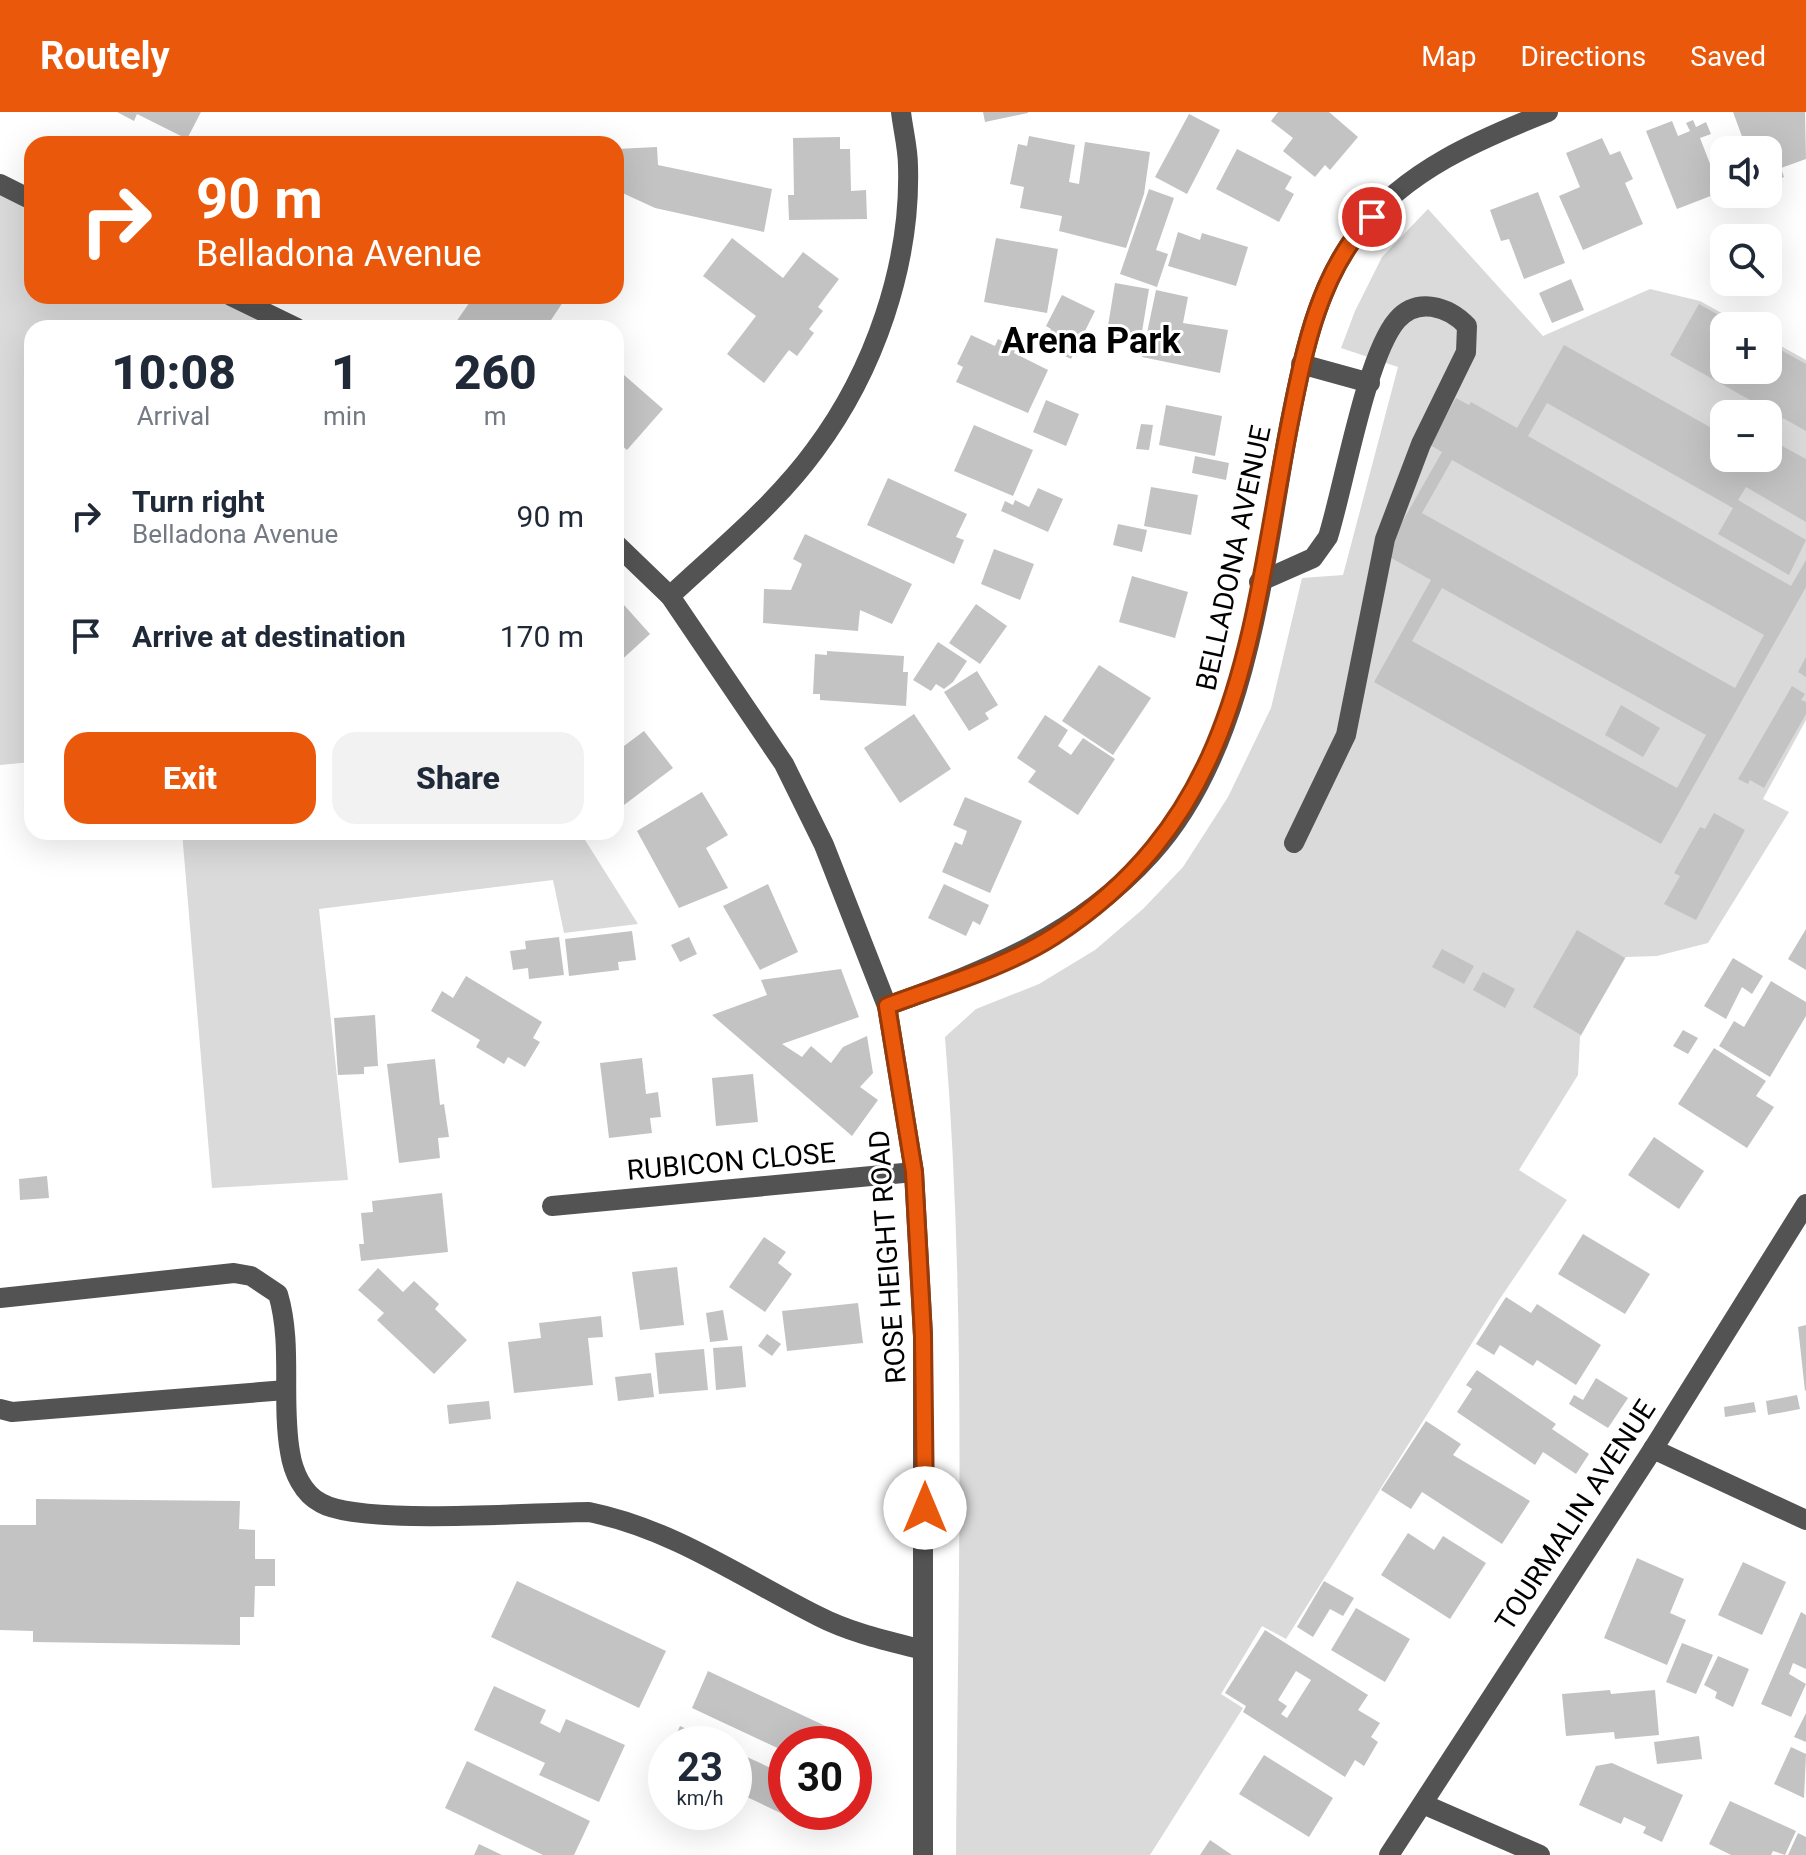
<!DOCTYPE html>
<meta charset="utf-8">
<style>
body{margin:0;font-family:Roboto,sans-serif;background:#f2f2f3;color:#1f2937;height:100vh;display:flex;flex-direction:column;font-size:30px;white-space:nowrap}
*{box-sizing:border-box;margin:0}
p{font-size:26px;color:#747a83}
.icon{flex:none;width:44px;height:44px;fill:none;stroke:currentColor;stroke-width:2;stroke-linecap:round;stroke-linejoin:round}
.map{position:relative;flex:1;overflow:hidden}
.side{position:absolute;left:24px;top:208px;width:600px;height:520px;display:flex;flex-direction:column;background:#fff;border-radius:24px;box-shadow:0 8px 32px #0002}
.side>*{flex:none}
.banner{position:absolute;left:24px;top:24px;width:600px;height:168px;border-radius:24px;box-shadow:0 8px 32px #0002;background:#ea580c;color:#fff;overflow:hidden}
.controls{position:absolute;left:1710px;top:24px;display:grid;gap:16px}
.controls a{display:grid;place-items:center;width:72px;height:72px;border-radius:16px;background:#fff;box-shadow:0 8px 32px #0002;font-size:40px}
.speed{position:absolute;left:648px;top:1614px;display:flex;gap:16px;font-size:40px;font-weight:700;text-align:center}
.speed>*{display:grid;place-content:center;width:104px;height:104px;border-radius:50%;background:#fff;box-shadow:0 8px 32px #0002;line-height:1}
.speed small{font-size:20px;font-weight:400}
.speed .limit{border:12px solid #d22;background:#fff;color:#111}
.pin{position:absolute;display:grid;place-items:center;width:68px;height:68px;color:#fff;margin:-34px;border:4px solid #fff;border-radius:50%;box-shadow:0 2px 8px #0007}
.me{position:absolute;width:88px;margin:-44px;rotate:0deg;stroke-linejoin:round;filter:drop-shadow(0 0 6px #0008)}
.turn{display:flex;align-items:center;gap:28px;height:168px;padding:0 40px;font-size:36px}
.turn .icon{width:104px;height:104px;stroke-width:2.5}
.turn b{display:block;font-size:56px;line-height:68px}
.eta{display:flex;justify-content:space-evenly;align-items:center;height:136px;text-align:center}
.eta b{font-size:48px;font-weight:800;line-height:56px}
.primary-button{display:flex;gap:16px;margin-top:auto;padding:16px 40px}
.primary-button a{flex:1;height:92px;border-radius:24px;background:#ea580c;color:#fff;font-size:32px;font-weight:800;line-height:92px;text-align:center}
.primary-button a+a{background:#f2f2f3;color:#1f2937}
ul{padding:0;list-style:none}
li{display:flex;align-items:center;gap:24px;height:120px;padding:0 40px}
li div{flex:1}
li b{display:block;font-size:30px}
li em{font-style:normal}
header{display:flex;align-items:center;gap:48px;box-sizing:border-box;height:112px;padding:0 40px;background:#ea580c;color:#fff}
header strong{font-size:38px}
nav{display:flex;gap:44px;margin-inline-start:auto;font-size:28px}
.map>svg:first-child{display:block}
</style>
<header>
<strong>Routely</strong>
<nav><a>Map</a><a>Directions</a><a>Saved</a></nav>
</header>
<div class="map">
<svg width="1806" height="1743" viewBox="0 0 1806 1743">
<rect width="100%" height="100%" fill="#fff"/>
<!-- green -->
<g fill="#dadada" fill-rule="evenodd">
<polygon points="0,71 32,86 32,184 234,184 300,216 32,216 32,650 0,653"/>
<path d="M1428 97 1543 224 1650 177 1700 189 1745 214H1724V258H1768V227L1806 248V608L1763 687 1789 700 1708 831 1657 844 1626 845 1580 925 1578 963 1519 1058 1567 1088 1499 1188 1286 1527 1262 1514 1221 1582 1243 1596 1150 1743H956C958 1470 967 1197 945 925L976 897 1039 872 1095 838 1143 797 1183 755 1228 685 1271 596 1302 466 1343 463 1398 255 1341 236 1355 199 1382 145ZM1724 302H1768V346H1724Z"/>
<polygon points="182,720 580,720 638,812 564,821 553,768 319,797 348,1068 212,1076"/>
</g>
<!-- building -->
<g fill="#c3c3c3" fill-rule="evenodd">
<polygon points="117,0 201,0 187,27 137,2 134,9"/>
<polygon points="983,0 1028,0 1028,1 985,10"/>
<polygon points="1278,0 1329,0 1358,25 1330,58 1325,53 1315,65 1283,39 1293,26 1271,9"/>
<polygon points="1733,0 1805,0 1806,47 1781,56 1784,65 1768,71 1768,38 1747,38"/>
<polygon points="1189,2 1220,18 1187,82 1155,65"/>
<polygon points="1693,8 1696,15 1706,10 1711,22 1700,26 1721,80 1677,97 1646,19 1672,9 1678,24 1690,19 1686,11"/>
<polygon points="1029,24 1075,33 1069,70 1079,72 1085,30 1150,40 1144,82 1126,136 1059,119 1062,104 1020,96 1024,75 1010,72 1018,32 1027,34"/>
<polygon points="840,25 840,37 850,37 851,79 866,78 867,107 789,108 788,83 794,83 793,26"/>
<polygon points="1602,26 1610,43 1620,39 1633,67 1625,71 1643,112 1583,138 1559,84 1580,75 1566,41"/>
<polygon points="657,35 658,53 772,77 764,120 655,96 616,78 616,37"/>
<polygon points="1237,37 1292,65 1285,77 1294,82 1279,110 1216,77"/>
<polygon points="1149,77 1174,86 1156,138 1168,142 1157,175 1120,162"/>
<polygon points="1538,80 1565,151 1524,167 1509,127 1501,129 1490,98"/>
<polygon points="1178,120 1200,128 1202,121 1248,135 1236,174 1168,154"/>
<polygon points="732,126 783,166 803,140 839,167 818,195 823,199 809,217 814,221 797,244 789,238 764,271 727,242 756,204 703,164"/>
<polygon points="996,126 1058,137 1047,201 984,190"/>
<polygon points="1571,167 1584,198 1552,211 1539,181"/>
<polygon points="1115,171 1149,177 1140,232 1106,226"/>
<polygon points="1156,178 1188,185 1183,211 1228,218 1220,261 1142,245"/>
<polygon points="1062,183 1095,199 1071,247 1043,233 1051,217 1046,214"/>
<polygon points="474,184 567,184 547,214 541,216 466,216 456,210"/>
<path d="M1699 192 1738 214H1724V258H1768V231L1806 252V319L1783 306 1771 328 1806 347V410L1746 375 1738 388 1806 428 1789 463 1718 422 1733 396 1547 291 1528 324 1791 474 1806 448V475L1661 732 1374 570 1431 468 1384 442 1442 340 1430 333 1456 286 1469 293 1471 290 1517 316 1564 233 1724 323V346H1768V310L1773 301 1670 243ZM1452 348 1764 523 1735 576 1422 401ZM1442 476 1706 623 1677 676 1412 529Z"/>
<polygon points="971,223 995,234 998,227 1016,235 1014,241 1048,258 1028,301 956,270 963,255 957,252"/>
<polygon points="616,256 663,297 627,338 616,329"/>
<polygon points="1046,288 1079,302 1066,334 1033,320"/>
<polygon points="1166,293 1222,304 1215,344 1159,333"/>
<polygon points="1141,312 1153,313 1149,338 1136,337"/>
<polygon points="974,313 1033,338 1013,384 954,359"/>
<polygon points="1195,344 1229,351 1226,368 1192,361"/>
<polygon points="888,366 967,402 956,425 964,428 954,452 867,413"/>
<polygon points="1151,375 1198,383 1191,423 1144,414"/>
<polygon points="1038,376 1063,387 1048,420 1001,399 1005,389 1013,393 1015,388 1029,395"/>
<polygon points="1118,412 1147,418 1142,440 1113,433"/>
<polygon points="805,422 912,472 892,512 860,498 858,519 763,511 764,477 791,478 802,452 793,447"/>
<polygon points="994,437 1034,452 1020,488 981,472"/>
<polygon points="1132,464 1188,480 1175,526 1119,510"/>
<polygon points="976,492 1007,514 980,552 949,531"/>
<polygon points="624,493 650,522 617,552 616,501"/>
<polygon points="938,530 967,549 953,570 944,577 936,572 931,579 913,568"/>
<polygon points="827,539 904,544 903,560 908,560 906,594 820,588 820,582 813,582 815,542 827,543"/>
<polygon points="1806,545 1806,565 1798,560"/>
<polygon points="1099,553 1151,586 1113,643 1062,609"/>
<polygon points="977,559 998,593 985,601 989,607 969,619 944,580"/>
<polygon points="1792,574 1805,582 1801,588 1806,590 1806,602 1764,676 1750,668 1748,672 1738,667"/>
<polygon points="1621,593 1660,616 1643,645 1605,623"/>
<polygon points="914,602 951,657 900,691 864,636"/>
<polygon points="1045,603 1068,618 1058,634 1071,643 1083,626 1115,647 1078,703 1028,670 1036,659 1017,646"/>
<polygon points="644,619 673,656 624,693 616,683 616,640"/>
<polygon points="702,680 728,723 706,736 728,776 679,796 637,719"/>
<polygon points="965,685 1022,709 990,781 942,760 955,730 962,733 967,719 953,713"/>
<polygon points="1714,701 1745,718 1696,808 1664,792 1680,764 1674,761 1700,715 1705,717"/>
<polygon points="768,772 798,840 760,858 723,794"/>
<polygon points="944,772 989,793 980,813 973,809 966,824 928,806"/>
<polygon points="1806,817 1806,858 1788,847"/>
<polygon points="1577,818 1625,846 1581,923 1533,895"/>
<polygon points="632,819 636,848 618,850 619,858 569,864 565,827"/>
<polygon points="559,825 564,863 529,867 528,856 513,858 510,839 526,837 525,829"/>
<polygon points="689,825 697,842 680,850 671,833"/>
<polygon points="1442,837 1474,854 1464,872 1432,855"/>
<polygon points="1733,846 1763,864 1752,882 1742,875 1726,907 1704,894"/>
<polygon points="841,857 859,905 782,932 802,945 811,934 831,951 843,935 867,924 873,961 860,975 878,988 852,1024 712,903 767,883 761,868"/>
<polygon points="1483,860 1515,877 1505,896 1473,878"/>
<polygon points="466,864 542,910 533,926 540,930 525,955 508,945 504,952 476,935 480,928 431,899 442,879 453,886"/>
<polygon points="1771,869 1806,890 1806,904 1770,965 1719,934 1734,909 1744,915"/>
<polygon points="375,903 378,954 364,955 364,962 338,963 334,906"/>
<polygon points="1683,918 1698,926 1688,942 1673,934"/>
<polygon points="1714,936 1766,969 1756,984 1774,995 1747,1036 1678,992"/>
<polygon points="642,946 646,982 658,980 661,1005 650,1006 652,1021 609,1026 600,951"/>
<polygon points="435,947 440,993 444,992 449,1025 438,1026 440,1046 399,1051 387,952"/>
<polygon points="753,962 758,1010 716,1014 712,966"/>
<polygon points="1654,1025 1704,1059 1679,1097 1628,1063"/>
<polygon points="47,1064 49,1086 20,1088 19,1067"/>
<polygon points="442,1081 448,1140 361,1149 359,1132 364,1132 361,1101 373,1100 372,1089"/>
<polygon points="1583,1122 1650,1162 1625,1202 1558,1162"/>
<polygon points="764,1125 786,1140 778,1151 792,1162 765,1200 729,1175"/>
<polygon points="677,1155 684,1213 640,1218 632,1160"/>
<polygon points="378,1156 403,1180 414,1169 439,1192 435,1197 467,1228 434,1262 377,1208 384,1201 358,1178"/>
<polygon points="1506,1185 1531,1201 1537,1192 1601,1233 1576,1273 1537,1248 1533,1254 1500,1233 1494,1243 1476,1232"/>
<polygon points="858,1191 863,1231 787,1239 782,1199"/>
<polygon points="723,1198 728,1228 710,1230 706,1201"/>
<polygon points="601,1204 603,1225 588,1226 593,1273 514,1281 508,1230 541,1226 539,1211"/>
<polygon points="1806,1213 1806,1278 1805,1279 1798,1215"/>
<polygon points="767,1222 781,1232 772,1244 758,1234"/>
<polygon points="742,1234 746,1275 716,1278 713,1236"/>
<polygon points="704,1237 708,1278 659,1282 655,1241"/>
<polygon points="1477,1258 1556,1312 1552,1317 1589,1342 1576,1362 1543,1340 1535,1353 1457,1300 1472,1277 1466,1273"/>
<polygon points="651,1261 654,1285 618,1289 615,1265"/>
<polygon points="1596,1266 1628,1286 1608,1316 1569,1292 1574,1283 1583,1288"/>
<polygon points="1797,1283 1800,1297 1768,1303 1766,1289"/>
<polygon points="489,1289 491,1307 449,1312 447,1293"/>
<polygon points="1754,1290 1756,1300 1725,1305 1724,1295"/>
<polygon points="1426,1309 1461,1332 1453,1343 1530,1389 1502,1432 1422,1380 1411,1397 1381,1378"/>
<polygon points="36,1387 240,1389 239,1417 255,1418 255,1447 275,1447 275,1474 255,1474 254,1505 240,1505 240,1533 33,1530 33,1519 0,1518 0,1413 36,1413"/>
<polygon points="1408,1421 1434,1438 1443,1424 1486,1451 1450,1507 1381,1463"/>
<polygon points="1637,1446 1684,1467 1670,1501 1686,1508 1667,1553 1604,1526"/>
<polygon points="1743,1450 1786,1470 1762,1523 1718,1503"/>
<polygon points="517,1469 666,1539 639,1596 491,1525"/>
<polygon points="1324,1469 1354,1486 1343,1504 1330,1497 1313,1525 1297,1515"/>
<polygon points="1356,1496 1410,1527 1385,1570 1331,1538"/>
<polygon points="1801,1500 1806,1503 1806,1557 1793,1551 1789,1562 1806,1572 1791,1605 1761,1592"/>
<path d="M1265 1518 1368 1583 1358 1598 1380 1611 1371 1625 1378 1630 1364 1654 1355 1648 1345 1665 1243 1600 1246 1594 1225 1581ZM1296 1559 1311 1568 1287 1606 1281 1602 1287 1594 1278 1588Z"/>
<polygon points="1682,1531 1713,1543 1696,1582 1666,1570"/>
<polygon points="1718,1544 1749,1557 1733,1595 1715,1586 1717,1580 1704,1573"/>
<polygon points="708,1559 832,1617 824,1632 786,1632 786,1640 692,1596"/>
<polygon points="494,1574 546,1598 540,1611 560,1621 566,1607 625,1633 599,1690 539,1663 545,1651 474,1618"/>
<polygon points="1610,1578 1611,1582 1655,1578 1659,1623 1615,1627 1614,1620 1566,1624 1562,1582"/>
<polygon points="1806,1601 1806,1630 1794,1625"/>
<polygon points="680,1614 719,1632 672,1632"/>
<polygon points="1699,1624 1702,1647 1657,1652 1654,1630"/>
<polygon points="1791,1635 1806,1642 1804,1686 1774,1672"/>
<polygon points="734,1639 786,1663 786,1700 806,1700 802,1711 734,1679"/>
<polygon points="1264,1643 1333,1686 1309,1725 1239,1682"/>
<polygon points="467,1649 590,1709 574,1743 543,1743 445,1696"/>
<polygon points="1612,1651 1683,1683 1662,1730 1643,1721 1646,1715 1624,1705 1621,1712 1579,1693 1596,1654"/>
<polygon points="1730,1689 1796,1719 1785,1743 1773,1739 1771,1743 1731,1743 1709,1732"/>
<polygon points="1798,1721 1806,1725 1806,1743 1788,1743"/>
<polygon points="1210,1728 1232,1743 1200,1743"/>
<polygon points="479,1732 502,1743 474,1743"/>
</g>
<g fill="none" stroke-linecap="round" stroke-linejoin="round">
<!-- minor -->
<g stroke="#535353" stroke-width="20">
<polyline points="0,72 32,88"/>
<polyline points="231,184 297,216"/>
<polyline points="1301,252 1370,271"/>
<polyline points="616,432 670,484 784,652 824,733 887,894 914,1060 923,1224 923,1743"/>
<path d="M1259 470 1313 446 1328 425C1344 374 1366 244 1397 208 1417 185 1448 194 1467 214L1466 240 1421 332 1385 427 1346 623 1294 731"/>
<path d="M670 484C719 438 775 393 815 338 874 259 911 153 908 54 908 36 903 18 901 0"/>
<path d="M887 894C989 857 1077 824 1151 742 1251 632 1263 449 1290 309 1303 243 1317 172 1360 118 1406 58 1480 27 1548 0"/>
<polyline points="552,1094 914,1060"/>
<path d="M0 1186 234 1161 251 1164 278 1182C293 1232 281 1289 290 1340 293 1360 303 1382 321 1391 361 1414 534 1400 589 1400 673 1417 742 1466 818 1504 851 1521 888 1529 923 1538"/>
<polyline points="0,1297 12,1300 286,1278"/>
<polyline points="1653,1337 1806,1408"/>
<polyline points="1423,1692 1540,1743"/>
<polyline points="1389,1743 1653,1337 1806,1092"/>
</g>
</g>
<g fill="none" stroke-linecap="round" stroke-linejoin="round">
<defs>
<path id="route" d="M925 1396 923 1224 914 1060 887 894C943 873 1004 856 1054 824 1246 700 1250 512 1290 310 1304 239 1319 159 1372 105"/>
</defs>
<!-- route casing -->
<use href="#route" stroke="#983908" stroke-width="20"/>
<!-- route -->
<use href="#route" stroke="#ea580c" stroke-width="14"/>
</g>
<g text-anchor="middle" stroke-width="6" stroke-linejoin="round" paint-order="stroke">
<!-- street labels -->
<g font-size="28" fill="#000" stroke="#fff">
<text transform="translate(1233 446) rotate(-78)" y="10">BELLADONA AVENUE</text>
<text transform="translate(731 1049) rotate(-5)" y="10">RUBICON CLOSE</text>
<text transform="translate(887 1145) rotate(-94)" y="10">ROSE HEIGHT ROAD</text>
<text transform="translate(1575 1403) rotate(-57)" y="10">TOURMALIN AVENUE</text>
</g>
<!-- district labels -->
<g font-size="36" font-weight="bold" fill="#000" stroke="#fff">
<text x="1091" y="241">Arena Park</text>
</g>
</g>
</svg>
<div class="controls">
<a><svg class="icon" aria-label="sound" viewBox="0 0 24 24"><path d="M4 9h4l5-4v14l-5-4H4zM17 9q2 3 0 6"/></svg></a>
<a><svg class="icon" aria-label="search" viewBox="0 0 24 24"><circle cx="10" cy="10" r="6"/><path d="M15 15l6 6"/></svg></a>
<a>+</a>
<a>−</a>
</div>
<div class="speed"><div>23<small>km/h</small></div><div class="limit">30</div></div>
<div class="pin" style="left:1372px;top:105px;background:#d93025"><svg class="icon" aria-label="arrive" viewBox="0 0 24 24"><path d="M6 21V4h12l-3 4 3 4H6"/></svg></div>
<svg class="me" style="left:925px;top:1396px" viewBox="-20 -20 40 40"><circle r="19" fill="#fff"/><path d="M0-13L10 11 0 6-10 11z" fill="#ea580c"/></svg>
<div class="banner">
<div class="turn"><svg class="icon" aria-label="right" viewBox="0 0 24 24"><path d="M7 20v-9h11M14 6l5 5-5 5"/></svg><div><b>90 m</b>Belladona Avenue</div></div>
</div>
<section class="side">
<div class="eta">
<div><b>10:08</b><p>Arrival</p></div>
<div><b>1</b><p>min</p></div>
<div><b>260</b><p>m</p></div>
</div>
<ul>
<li><svg class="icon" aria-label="right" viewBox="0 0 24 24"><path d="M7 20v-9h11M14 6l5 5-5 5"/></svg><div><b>Turn right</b><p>Belladona Avenue</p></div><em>90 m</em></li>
<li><svg class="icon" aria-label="arrive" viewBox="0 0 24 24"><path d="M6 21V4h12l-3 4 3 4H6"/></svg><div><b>Arrive at destination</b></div><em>170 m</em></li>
</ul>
<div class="primary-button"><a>Exit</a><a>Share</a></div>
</section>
</div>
